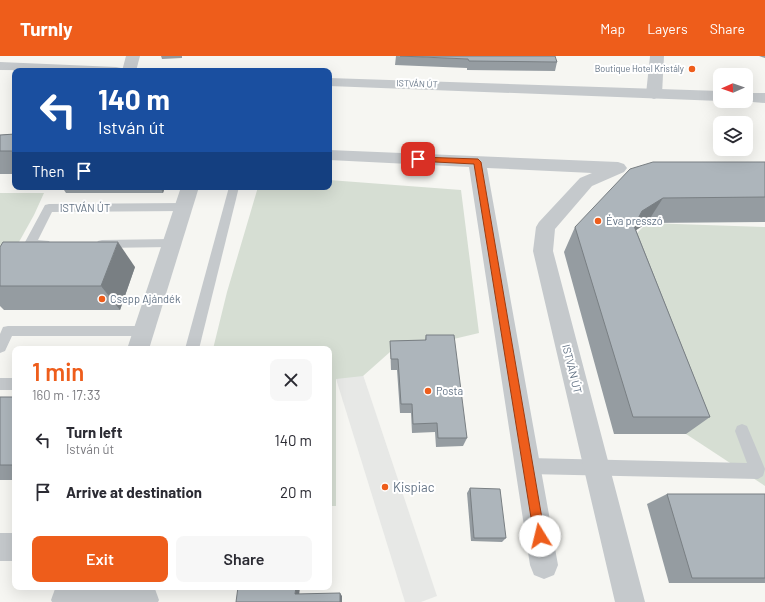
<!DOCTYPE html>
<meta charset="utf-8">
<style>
body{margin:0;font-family:Barlow,sans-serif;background:#f7f7f7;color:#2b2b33;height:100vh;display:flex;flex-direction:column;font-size:15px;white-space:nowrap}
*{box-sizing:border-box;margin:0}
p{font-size:13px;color:#7c7c81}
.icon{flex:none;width:22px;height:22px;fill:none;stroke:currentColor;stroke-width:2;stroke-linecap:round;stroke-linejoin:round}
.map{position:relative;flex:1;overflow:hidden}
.drawer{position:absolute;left:12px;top:290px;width:320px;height:244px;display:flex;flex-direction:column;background:#fff;border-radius:8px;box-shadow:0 4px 16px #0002}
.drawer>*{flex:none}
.top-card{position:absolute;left:12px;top:12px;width:320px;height:122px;border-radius:8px;box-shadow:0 4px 16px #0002;background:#1a4fa0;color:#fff;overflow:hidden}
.needle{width:26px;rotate:268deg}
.buttons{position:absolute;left:713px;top:12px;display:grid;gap:8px}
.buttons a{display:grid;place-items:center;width:40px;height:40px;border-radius:8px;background:#fff;box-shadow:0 4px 16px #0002;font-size:20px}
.pin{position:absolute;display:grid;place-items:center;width:34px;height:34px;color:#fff;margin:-17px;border-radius:8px;box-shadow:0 2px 6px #0006}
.me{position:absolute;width:44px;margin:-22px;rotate:351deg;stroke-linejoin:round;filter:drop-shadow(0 0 3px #0008)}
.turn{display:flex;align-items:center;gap:14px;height:84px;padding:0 20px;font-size:18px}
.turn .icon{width:52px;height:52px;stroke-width:2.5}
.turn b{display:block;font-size:28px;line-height:34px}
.then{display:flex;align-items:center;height:38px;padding:0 20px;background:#0003;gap:8px;font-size:15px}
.round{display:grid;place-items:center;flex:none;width:42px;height:42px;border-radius:8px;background:#f7f7f7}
.summary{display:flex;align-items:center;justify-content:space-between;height:68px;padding:0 20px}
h1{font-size:24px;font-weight:600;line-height:30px;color:#ee5d1b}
.cta{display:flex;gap:8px;margin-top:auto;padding:8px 20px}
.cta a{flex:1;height:46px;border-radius:8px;background:#ee5d1b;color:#fff;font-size:16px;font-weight:600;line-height:46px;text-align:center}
.cta a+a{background:#f7f7f7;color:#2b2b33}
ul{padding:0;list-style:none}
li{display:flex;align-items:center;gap:12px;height:52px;padding:0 20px}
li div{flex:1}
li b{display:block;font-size:15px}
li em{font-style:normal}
header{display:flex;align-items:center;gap:24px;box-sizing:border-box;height:56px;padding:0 20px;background:#ee5d1b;color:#fff}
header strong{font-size:19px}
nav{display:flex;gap:22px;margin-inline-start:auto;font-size:14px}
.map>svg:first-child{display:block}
</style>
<header>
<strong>Turnly</strong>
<nav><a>Map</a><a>Layers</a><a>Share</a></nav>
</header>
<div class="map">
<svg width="765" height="546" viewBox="0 0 765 546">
<rect width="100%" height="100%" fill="#f6f6f2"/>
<!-- built -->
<polygon fill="#e7e8e6" points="347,271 437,540 421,546 405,546 329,300 329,293"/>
<!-- green -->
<g fill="#d6ded3">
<polygon points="329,124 461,134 479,277 424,290 390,296 363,320 336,323 336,450 329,450 329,293 213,293 227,236 258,131 329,131"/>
<polygon points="0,137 44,137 34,159 0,220"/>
<polygon points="647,167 765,171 765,430 686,378 620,194"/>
</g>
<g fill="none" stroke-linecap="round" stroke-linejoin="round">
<!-- service -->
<g fill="#c5c9cc" fill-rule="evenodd">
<polygon points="229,131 239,131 199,293 185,293"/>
<polygon points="183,147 187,148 188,151 187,154 183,155 52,156 38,184 49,185 51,188 49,191 45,192 26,191 24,188 45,149 49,148"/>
<polygon points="171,183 175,184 177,187 175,190 171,191 102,192 98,191 96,188 98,185 102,184"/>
<polygon points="8,270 143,270 148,271 150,275 148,279 143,280 12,280 5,295 0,297 0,278 3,271"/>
<rect x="0" y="322" width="15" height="12"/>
<polygon points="742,368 747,370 765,413 763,420 758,423 528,418 523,415 520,410 523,405 528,402 747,407 735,375 737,370"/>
</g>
<!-- minor -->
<g fill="#c5c9cc" fill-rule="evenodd">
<polygon points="126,0 140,0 136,15 122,15"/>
<polygon points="650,0 664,0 662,38 659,41 654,43 649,41 646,38"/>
<polygon points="329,94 618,106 624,108 627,112 624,116 592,130 555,173 553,195 645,546 615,546 533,195 536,171 539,166 580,122 592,117 487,112 558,509 554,519 544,523 534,519 530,509 469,111 329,104"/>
<polygon points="181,131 199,131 149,293 127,293"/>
<rect x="0" y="477" width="15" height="28"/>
<polygon points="61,531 149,531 155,533 159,544 158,546 52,546 51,544 55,533"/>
</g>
<!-- tertiary -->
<g fill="#c5c9cc" fill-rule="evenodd">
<polygon points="0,6 116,11 121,12 123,15 0,14"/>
<polygon points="329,22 720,35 720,45 329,30"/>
<polygon points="746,37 765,37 765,47 741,45 746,45"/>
</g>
</g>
<!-- wall -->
<g fill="#959ca1">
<polygon points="161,0 182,0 182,2 162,3"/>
<polygon points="396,0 557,6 555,15 467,14 467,12 395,9"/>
<polygon points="759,0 765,0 765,2"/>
<polygon points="15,78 15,118 0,118 0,79"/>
<polygon points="765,106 765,166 647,167 636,174 710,361 686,378 614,378 564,196 575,171"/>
<polygon points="62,131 165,131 163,137 66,137"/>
<polygon points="0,191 135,211 120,254 4,254 0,250"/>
<polygon points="426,279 467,382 463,390 436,391 435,376 412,377 411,357 400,357 397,314 391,314 390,285 425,284"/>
<rect x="0" y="341" width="15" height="83"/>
<polygon points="470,432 506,482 502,486 471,485 467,437"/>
<polygon points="667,438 765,438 765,527 669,527 647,448"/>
</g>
<!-- shaded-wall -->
<g fill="#797f83">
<polygon points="160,131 165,131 163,137"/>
<polygon points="663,142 647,167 627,180 642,155"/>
<polygon points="118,186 135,211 120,254 101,230"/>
<polygon points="296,531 300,531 299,540 295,538"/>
<polygon points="340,537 342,540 342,546 340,546"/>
</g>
<!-- building -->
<g fill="#adb5bb" stroke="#797f83">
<polygon points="400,0 555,0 557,6 469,5 468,3"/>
<polygon points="15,78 15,95 0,95 0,79"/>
<polygon points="653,106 765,106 765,141 663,142 642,155 634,170 710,361 633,361 575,171 630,113"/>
<polygon points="3,186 118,186 101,230 0,230 0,191"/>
<polygon points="426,279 454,279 467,382 438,382 437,367 413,368 412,348 401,348 398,303 391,303 390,285 426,284"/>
<rect x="0" y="341" width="15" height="68"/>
<polygon points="470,432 500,433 506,482 474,482"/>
<polygon points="667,438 765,438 765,522 692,522"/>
<polygon points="238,531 296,531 295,538 340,537 340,546 236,546"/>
</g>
<!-- route -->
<polygon fill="#ee5d1b" stroke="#9b3c12" points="418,101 478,103 481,106 545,480 544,485 540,486 535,485 534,480 474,108 416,105 416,102"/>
<!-- markers -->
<g fill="#ee5d1b" stroke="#fff" stroke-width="1.5">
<circle cx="692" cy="13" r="4"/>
<circle cx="598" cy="165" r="4"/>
<circle cx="102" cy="243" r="4"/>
<circle cx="428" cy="335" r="4"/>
<circle cx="385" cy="431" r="4"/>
</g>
<g text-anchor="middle" stroke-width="4" stroke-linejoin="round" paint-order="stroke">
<!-- far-poi labels -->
<g font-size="9" fill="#637385" stroke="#fff" text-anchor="end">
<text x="684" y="16">Boutique Hotel Kristály</text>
</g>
<!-- far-street labels -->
<g font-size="9" fill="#637385" stroke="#fff">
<text transform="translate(417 28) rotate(2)" y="3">ISTVÁN ÚT</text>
</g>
<!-- street labels -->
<g font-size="11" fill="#637385" stroke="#fff">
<text x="85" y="156">ISTVÁN ÚT</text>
<text transform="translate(572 313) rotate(76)" y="4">ISTVÁN ÚT</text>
</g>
<!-- poi labels -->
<g font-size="11" fill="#637385" stroke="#fff" text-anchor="start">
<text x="606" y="169">Éva presszó</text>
<text x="110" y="247">Csepp Ajándék</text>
<text x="436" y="339">Posta</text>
</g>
<!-- near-poi labels -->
<g font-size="13" fill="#637385" stroke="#fff" text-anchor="start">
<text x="393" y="436">Kispiac</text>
</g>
</g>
</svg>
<div class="buttons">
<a><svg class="needle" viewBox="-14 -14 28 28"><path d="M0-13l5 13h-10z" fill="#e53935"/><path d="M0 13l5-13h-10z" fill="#7c7c81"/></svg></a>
<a><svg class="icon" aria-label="layers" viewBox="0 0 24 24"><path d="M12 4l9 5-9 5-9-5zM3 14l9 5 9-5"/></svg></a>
</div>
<div class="pin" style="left:418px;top:103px;background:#d93025"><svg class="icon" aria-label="arrive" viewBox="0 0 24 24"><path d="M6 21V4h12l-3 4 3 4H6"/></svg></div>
<svg class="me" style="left:540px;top:480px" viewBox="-20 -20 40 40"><circle r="19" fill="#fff"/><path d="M0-13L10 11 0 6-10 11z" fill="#ee5d1b"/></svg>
<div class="top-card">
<div class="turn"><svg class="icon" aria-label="left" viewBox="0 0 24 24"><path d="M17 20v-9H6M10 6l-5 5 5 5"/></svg><div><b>140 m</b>István út</div></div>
<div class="then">Then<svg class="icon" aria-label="arrive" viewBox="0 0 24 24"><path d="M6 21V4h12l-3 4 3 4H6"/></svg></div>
</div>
<section class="drawer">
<div class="summary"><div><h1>1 min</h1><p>160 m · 17:33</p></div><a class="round"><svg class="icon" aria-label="close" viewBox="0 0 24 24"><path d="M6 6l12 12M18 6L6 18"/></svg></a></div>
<ul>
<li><svg class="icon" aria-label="left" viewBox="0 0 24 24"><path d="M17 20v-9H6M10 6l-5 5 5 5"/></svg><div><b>Turn left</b><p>István út</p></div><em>140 m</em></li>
<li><svg class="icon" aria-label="arrive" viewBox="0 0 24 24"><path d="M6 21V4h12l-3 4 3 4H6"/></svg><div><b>Arrive at destination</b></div><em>20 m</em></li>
</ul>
<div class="cta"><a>Exit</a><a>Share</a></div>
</section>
</div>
